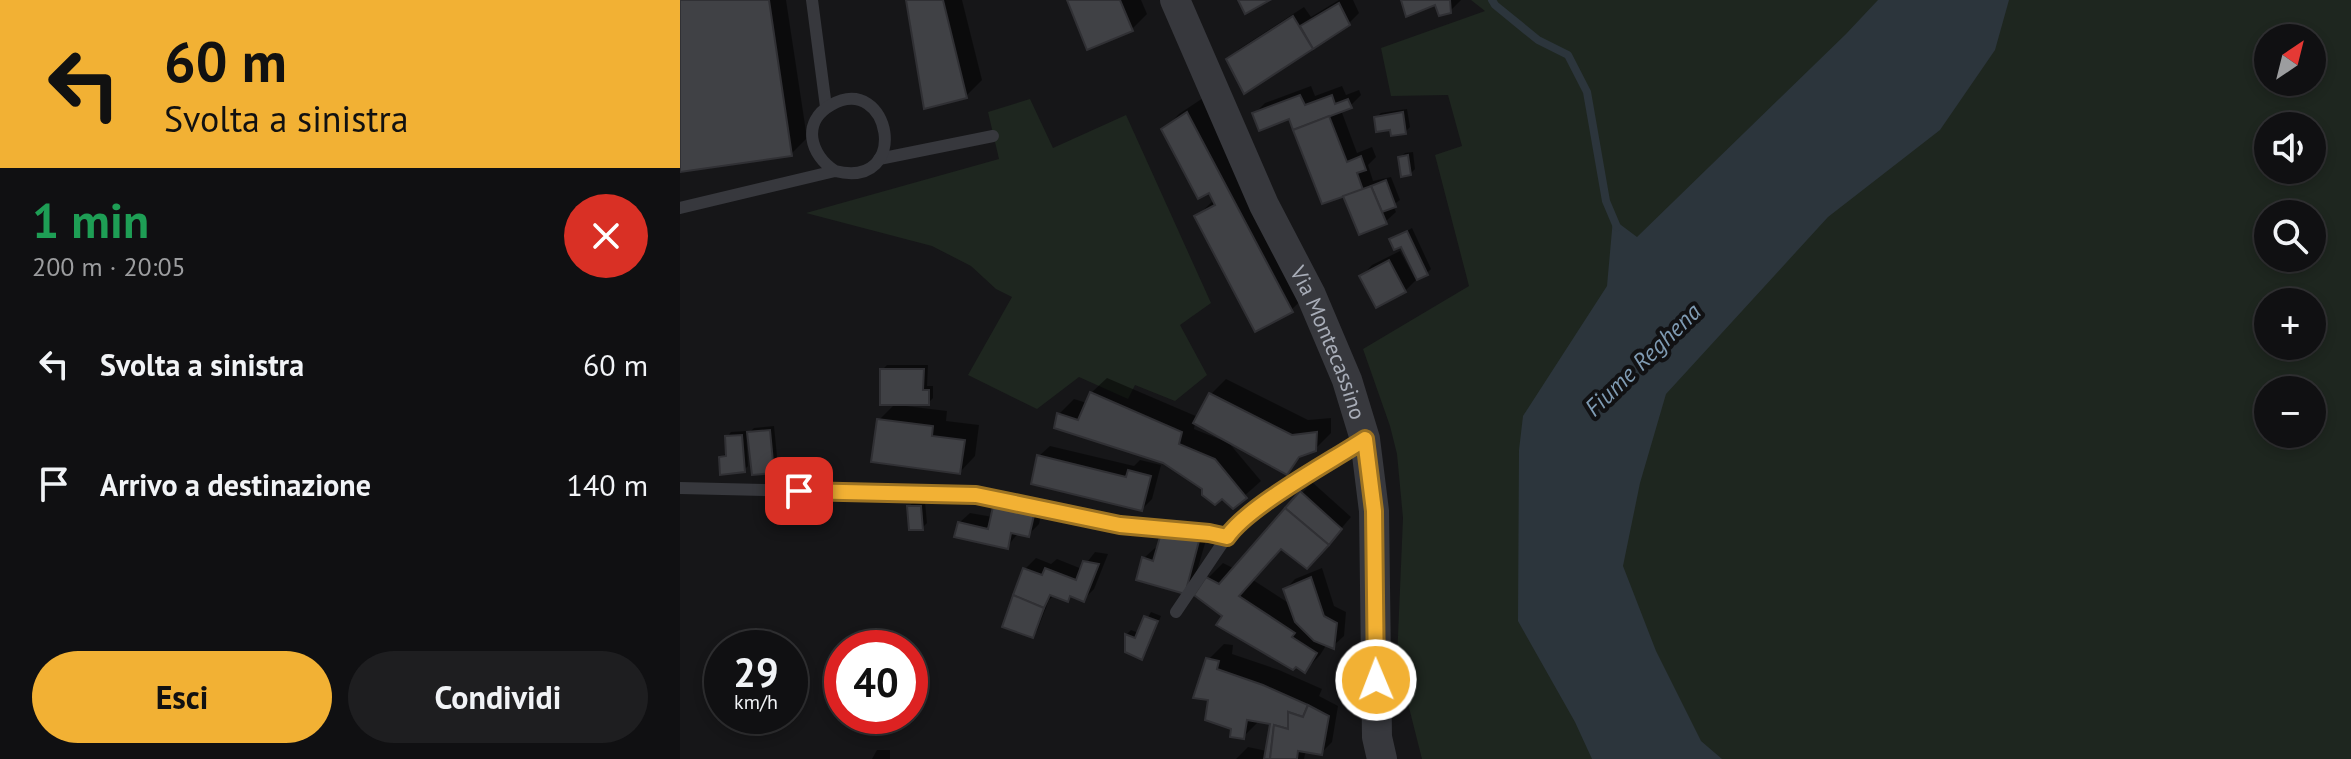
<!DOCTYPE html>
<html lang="it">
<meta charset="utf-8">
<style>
body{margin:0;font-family:"PT Sans",sans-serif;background:#1e1e20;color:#f1f3f6;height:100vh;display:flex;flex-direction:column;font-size:30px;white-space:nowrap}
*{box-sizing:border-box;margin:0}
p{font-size:26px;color:#9c9d9f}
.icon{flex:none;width:44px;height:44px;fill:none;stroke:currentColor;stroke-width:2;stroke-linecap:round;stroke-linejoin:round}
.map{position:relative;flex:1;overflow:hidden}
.sheet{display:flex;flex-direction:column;background:#101012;width:680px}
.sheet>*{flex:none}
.banner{background:#f2b134;color:#111;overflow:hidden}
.needle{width:52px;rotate:35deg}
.tools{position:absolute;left:1574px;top:24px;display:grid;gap:16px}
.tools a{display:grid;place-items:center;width:72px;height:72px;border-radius:50%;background:#101012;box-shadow:0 4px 12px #0003,0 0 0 2px #303032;font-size:40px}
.speed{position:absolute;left:24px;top:630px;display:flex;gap:16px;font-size:40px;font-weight:700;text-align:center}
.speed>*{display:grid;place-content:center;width:104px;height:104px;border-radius:50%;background:#101012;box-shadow:0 4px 12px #0003,0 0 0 2px #303032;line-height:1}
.speed small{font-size:20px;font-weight:400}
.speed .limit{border:12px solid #d22;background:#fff;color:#111}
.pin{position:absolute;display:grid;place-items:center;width:68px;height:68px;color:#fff;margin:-34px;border-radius:16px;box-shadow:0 4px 12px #0006}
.me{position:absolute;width:88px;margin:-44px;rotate:359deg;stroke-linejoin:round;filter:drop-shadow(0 0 6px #0008)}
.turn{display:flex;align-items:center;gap:28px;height:168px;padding:0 32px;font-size:36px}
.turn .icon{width:104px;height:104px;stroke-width:2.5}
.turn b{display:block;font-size:56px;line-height:68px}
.round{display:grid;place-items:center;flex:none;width:84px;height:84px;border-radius:42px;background:#1e1e20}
.overview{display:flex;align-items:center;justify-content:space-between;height:136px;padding:0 32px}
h1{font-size:48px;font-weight:700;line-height:60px;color:#1e9e55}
.button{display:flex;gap:16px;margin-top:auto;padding:16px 32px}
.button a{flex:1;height:92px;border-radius:48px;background:#f2b134;color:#111;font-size:32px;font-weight:700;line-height:92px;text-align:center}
.button a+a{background:#1e1e20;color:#f1f3f6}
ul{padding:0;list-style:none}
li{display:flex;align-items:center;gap:24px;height:120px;padding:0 32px}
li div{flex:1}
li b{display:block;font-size:30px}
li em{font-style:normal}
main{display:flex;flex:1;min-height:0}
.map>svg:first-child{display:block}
</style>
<main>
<section class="sheet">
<div class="banner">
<div class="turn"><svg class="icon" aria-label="left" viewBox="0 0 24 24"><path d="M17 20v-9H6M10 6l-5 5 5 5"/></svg><div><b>60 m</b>Svolta a sinistra</div></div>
</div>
<div class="overview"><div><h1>1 min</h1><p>200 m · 20:05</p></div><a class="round" style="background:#d93025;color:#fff"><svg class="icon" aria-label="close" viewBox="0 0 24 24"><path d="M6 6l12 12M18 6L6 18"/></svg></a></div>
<ul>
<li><svg class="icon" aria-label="left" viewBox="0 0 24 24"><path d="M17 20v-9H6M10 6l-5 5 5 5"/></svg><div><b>Svolta a sinistra</b></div><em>60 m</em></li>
<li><svg class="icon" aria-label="arrive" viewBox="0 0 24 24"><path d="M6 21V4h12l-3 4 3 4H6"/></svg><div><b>Arrivo a destinazione</b></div><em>140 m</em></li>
</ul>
<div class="button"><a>Esci</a><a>Condividi</a></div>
</section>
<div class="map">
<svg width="1671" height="759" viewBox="0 0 1671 759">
<rect width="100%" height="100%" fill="#161618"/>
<!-- green -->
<g fill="#1e261f" fill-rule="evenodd">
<path d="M791 0H1671V759H742L717 660 723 518 717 454 710 426 683 349 789 286 755 155 782 146 768 95 711 96 701 48 805 11ZM1588 38H1632V82H1588ZM1588 126H1632V170H1588ZM1588 214H1632V258H1588ZM1588 302H1632V346H1588ZM1588 390H1632V434H1588Z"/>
<polygon points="350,99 373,148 446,115 531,303 500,325 527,375 495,401 455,385 448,399 399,377 357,409 288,375 332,297 316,289 291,266 252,246 126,213 319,159 308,112"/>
</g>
<!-- water -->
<polygon fill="#2c353c" points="1198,0 1329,0 1315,50 1260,130 1148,217 986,394 960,483 943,566 976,651 1021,741 1042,759 912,759 895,722 838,621 839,450 843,416 927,286 933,219 957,237 1166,34"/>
<!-- shadow -->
<g fill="#0007">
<polygon points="0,0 106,0 127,138 111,154 0,171"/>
<polygon points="228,0 282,0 302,80 286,96"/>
<polygon points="389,0 461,0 467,14 451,30"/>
<polygon points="659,0 673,0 679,13 669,23 565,91 549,59 559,49 624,7 631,17"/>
<polygon points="723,0 781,0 770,11 756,2"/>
<polygon points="631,86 635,96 662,86 666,95 679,90 681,95 670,106 661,110 677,153 692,147 696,157 688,165 693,181 711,177 720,200 713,205 716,212 705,222 665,194 610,116 575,113 585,103"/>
<polygon points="523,98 627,295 611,310 516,217 534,200 484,130 499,114"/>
<polygon points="727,109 730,127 725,132 712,127 696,118 701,113"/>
<polygon points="733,152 735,169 730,174 720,158 725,153"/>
<polygon points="732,228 751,269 746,274 722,244 712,240"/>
<polygon points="720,251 736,280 725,291 682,276 692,265"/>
<polygon points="207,365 248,365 247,386 253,386 253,398 248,403 226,403 226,406 267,411 266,421 299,425 295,456 280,472 199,420 216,403 202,370"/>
<polygon points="427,378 518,417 531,394 546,379 628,420 651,418 651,433 635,449 625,452 607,472 515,422 514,429 549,443 581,481 553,506 542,496 524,488 484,461 379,414 394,399 407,403 411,393"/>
<polygon points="94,426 98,466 93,471 69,433 74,428"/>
<polygon points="66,431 68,466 64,470 41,458 46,453 47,437 51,432"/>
<polygon points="370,446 454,466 460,460 481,465 472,499 462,509 359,456"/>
<polygon points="632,482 671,517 642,551 602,547 573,580 610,604 605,590 615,579 642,568 654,606 666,612 664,636 653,646 647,644 640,655 625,671 545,615 528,578 543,563 555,569"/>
<polygon points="327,492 364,501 359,524 348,535 339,532 327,547 279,523 290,513 313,517 316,503"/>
<polygon points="234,502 245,502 247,523 242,528 229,506"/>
<polygon points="494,521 529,530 514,581 504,591 464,558 475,548 478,549 484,531"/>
<polygon points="415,552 428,554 414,589 403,600 392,595 387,599 375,594 369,600 357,631 352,636 336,593 345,569 356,558 371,564 377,559 402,569"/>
<polygon points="471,612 481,616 466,653 461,658 447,651 447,634 451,630 459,633"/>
<polygon points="544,644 553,645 552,654 599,670 642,689 639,696 658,706 652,742 641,753 626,750 624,759 556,759 568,747 587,751 592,722 580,720 563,737 530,698 528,660"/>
<polygon points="197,750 210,750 210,759 192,759"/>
</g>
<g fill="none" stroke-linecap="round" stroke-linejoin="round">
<!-- stream -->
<polyline stroke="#2c353c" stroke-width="8" points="812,0 815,5 858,40 888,55 907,92 926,201 937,227"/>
</g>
<!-- building -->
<g fill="#404145" stroke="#303034" stroke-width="2">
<polygon points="0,0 89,0 112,156 0,172"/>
<polygon points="226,0 263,0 287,98 244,109"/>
<polygon points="387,0 440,0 453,31 407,50"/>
<polygon points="558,0 590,0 565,14"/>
<polygon points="721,0 770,0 771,13 759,16 755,5 726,17"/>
<polygon points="659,3 670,25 633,49 620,26"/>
<polygon points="613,16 633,49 564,94 546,59"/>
<polygon points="620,95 625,105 652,95 655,104 668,99 672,108 613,130 609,119 579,131 572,113"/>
<polygon points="507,112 613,312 575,332 514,216 535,205 529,193 518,199 481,129"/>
<polygon points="723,112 726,134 711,136 710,130 696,132 694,117"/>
<polygon points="649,116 667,162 681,156 686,170 677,173 683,190 642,204 613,130"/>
<polygon points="728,155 731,175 721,177 718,157"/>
<polygon points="706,180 716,207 702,212 691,186"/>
<polygon points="691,186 707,224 679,235 663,196"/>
<polygon points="727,231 748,275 737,280 721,247 714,250 709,239"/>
<polygon points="709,260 726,292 696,308 679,276"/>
<polygon points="200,369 244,369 243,390 249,390 249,405 200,405"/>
<polygon points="410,392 502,432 499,444 535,459 567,498 553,509 542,499 535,505 522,495 522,489 483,463 374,428 377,413 398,420"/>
<polygon points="529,393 612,435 637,432 636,451 619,457 607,475 513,423"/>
<polygon points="197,419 253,426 252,436 285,440 280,474 191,462"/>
<polygon points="90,430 94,473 72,475 67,432"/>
<polygon points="62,435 65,472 40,475 39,457 46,456 45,436"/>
<polygon points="357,455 446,477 448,470 471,476 462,511 351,484"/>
<polygon points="620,491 662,529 649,545 605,508"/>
<polygon points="314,502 355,511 349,537 331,533 328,549 274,537 278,522 308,529"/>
<polygon points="227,506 241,506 243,530 229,530"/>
<polygon points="605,508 649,545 627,569 601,549 559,596 615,633 612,637 637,653 625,673 616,667 613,670 536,625 542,616 514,595 526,577 539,584"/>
<polygon points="482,530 519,541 505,594 456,580 462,557 473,561"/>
<polygon points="403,561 419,564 404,602 390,596 388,602 370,595 364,608 333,595 343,568 362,575 365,568 396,580"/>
<polygon points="631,577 644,616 657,623 654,649 634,641 615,622 603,589"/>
<polygon points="333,595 364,608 353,638 322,627"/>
<polygon points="464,616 478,621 462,660 445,652 445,634 455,638"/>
<polygon points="526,658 539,661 537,669 583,685 628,705 623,717 608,712 608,729 594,725 590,759 584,759 590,724 567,720 564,739 550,737 551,729 525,720 528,700 513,698"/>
<polygon points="628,705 649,716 642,755 618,751 617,759 590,759 594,725 608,729 608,712 623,717"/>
</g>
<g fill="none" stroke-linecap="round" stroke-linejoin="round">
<!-- service -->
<g stroke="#37383d" stroke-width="12">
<polyline points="132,0 146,107"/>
<polyline points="199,159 313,136"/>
<path d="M0 208 155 171C233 190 210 71 151 105 121 122 130 155 155 171"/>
<polyline points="0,488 296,495 440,525 547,537"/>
<polyline points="496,612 554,526 601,492 685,439"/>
</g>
<!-- tertiary -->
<path stroke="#37383d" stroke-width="30" id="s1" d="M495 0 584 205 631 295 667 380 685 439 694 511 697 737 702 759"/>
</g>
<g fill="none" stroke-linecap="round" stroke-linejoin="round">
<defs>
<path id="route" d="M119 491 296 495 440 525 529 533 547 537C568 506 650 462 685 439L694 511 696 680"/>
</defs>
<!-- route casing -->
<use href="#route" stroke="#9d7322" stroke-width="20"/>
<!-- route -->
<use href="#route" stroke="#f2b134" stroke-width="14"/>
</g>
<g text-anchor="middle" stroke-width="8" stroke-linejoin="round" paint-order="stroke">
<!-- street labels -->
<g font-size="22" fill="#a8adb8" stroke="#111113">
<text dy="8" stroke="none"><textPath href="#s1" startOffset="376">Via Montecassino</textPath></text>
</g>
<!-- water labels -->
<g font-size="24" font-style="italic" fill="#7f9bb3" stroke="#111113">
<text transform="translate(963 360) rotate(-44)" y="8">Fiume Reghena</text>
</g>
</g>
</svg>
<div class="tools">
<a><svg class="needle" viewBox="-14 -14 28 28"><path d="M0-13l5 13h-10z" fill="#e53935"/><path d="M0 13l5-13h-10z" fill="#9c9d9f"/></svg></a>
<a><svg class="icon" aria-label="sound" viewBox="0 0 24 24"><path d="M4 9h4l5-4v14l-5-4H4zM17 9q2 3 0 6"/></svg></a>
<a><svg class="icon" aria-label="search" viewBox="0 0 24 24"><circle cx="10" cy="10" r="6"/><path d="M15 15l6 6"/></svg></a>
<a>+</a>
<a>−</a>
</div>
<div class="speed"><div>29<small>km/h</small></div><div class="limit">40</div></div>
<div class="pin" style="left:119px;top:491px;background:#d93025"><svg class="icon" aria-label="arrive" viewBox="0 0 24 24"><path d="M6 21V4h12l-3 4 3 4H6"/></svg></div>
<svg class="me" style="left:696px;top:680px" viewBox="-20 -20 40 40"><circle r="17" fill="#f2b134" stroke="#fff" stroke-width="3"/><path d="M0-11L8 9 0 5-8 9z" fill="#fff"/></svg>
</div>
</main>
